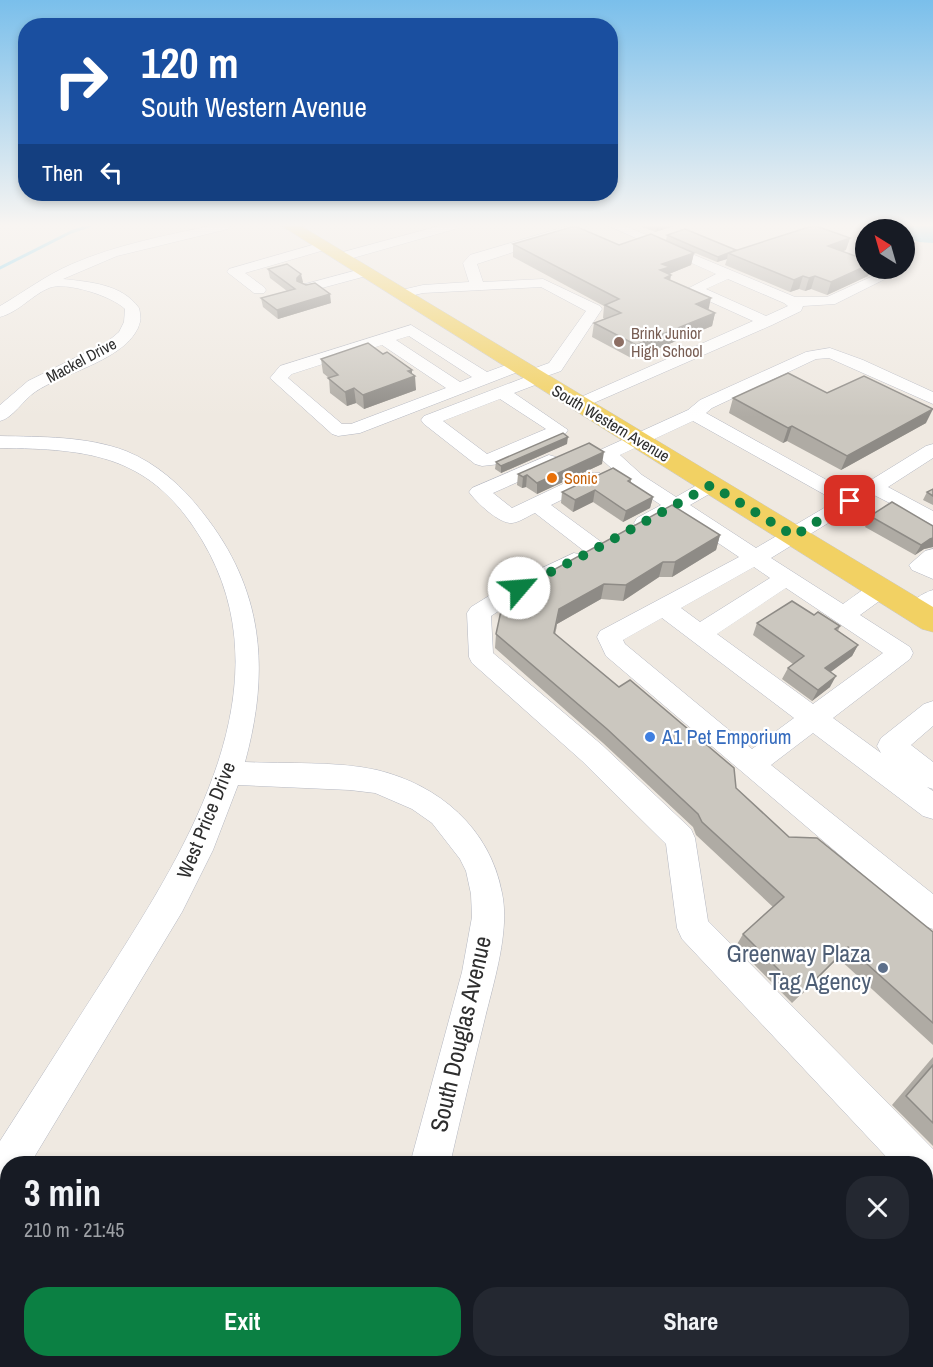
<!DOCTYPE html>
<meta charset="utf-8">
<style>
body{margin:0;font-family:"Archivo Narrow",sans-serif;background:#242831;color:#f1f3f6;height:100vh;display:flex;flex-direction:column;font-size:22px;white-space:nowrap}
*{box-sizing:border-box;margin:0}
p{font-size:20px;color:#9ea1a6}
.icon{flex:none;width:33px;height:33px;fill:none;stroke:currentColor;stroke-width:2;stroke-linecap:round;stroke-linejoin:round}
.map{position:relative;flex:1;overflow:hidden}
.sheet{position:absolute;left:0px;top:1156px;width:933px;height:212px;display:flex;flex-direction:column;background:#171b24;border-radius:24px 24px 0 0;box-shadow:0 3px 9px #0003}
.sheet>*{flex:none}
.top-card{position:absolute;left:18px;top:18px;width:600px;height:183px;border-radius:24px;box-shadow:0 3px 9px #0003;background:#1a4fa0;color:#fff;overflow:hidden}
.needle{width:39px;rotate:323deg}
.buttons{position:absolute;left:855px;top:219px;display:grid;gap:12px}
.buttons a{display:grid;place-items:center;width:60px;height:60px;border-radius:50%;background:#171b24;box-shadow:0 3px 9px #0003;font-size:30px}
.pin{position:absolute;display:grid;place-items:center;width:51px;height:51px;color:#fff;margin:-26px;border-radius:12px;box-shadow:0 3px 9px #0006}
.me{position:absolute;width:66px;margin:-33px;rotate:63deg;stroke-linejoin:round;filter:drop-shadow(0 0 4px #0008)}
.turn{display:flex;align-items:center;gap:21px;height:126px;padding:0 24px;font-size:27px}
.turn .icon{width:78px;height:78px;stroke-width:2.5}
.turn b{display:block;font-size:42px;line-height:51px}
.then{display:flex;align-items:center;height:57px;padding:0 24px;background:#0003;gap:12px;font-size:22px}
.round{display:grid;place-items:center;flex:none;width:63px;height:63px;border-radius:24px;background:#242831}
.head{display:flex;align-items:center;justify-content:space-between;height:102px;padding:0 24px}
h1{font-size:36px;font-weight:700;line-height:45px}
.primary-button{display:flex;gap:12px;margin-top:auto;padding:12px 24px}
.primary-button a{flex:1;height:69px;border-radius:24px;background:#0b8043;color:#fff;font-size:24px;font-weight:700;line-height:69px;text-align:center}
.primary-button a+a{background:#242831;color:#f1f3f6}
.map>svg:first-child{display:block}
</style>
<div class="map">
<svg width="933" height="1367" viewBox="0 0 933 1367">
<rect width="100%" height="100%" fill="#efe9e1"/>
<!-- water -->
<polygon fill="#75cff0" points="863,226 933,226 933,243 919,242 905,237 904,230 871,229"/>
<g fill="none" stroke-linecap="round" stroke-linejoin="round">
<!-- stream -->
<polyline stroke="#75cff0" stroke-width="3" points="0,268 71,232 89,226"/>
<defs>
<g id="minor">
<path d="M210 226H230L228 229 117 256 63 279C90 282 122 284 139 308 140 312 141 318 140 322 131 359 62 373 35 392 23 400 13 418 0 421V405L28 381 107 342 119 332 124 322 125 309C112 296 65 281 49 288 32 295 19 312 0 317V306C24 292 46 275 72 264 116 245 163 236 210 226Z"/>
<polygon points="439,226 457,226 455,229 346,260 336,260 334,257 336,254"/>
<path d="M568 226H586L584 229 477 264 483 282 543 279 600 306 602 309 561 371 544 377 543 382 514 393 568 430 565 434 500 464 482 466 475 464 424 424 421 420 424 416 526 377 527 371 549 363 586 311 541 287 423 293 402 298 395 294 397 291 423 285 469 282 463 263 470 255ZM500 399 546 429 487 454 443 421Z"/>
<path d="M609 226H625L795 297H827L873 276 861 268 866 264V268H880L887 272 889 277 835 304 803 306 801 311 772 325 580 409 574 408 571 404 574 400 753 321 689 292 687 289 716 274ZM728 279 784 303 788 306 766 316 706 289Z"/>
<polygon points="323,242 330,246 328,249 245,273 264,287 266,290 264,293 254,293 227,272 229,269"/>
<polygon points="365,268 372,272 370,275 307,292 300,288 302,285"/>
<path d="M411 325 487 372 517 361 525 366 523 370 360 433 338 436 332 434 270 378 280 366ZM409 336 472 377 460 382 396 340ZM382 345 446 388 351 424H342L288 378 292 374Z"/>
<path d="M830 348 863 360 933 392V404L829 358 816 359 712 408 706 413 850 493 926 446 933 444V458L888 487 933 511V525L874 495 771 558 843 604C857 595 872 579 889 584L892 589 889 594 860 615 910 647 913 653 910 659 833 718 881 753 877 746 881 738 924 704 933 701V726L911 745 933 762V789L927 787 933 791V819L923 816 813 733 771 765 933 894V929L922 925 606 656 597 637 600 631 739 557 675 514C662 521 651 531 637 528L634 523 637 518 661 505 628 483 600 458 597 454 600 450 688 410 700 400 806 352ZM693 421 836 501 756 548 690 505 718 489 721 485 718 481H704L676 497 642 475 620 455ZM754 567 770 578 700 622 681 608ZM786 588 883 653 813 704 717 634ZM662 618 794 718 752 749 625 644 623 640Z"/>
<path d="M0 436C42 437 86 436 126 451 158 464 183 487 203 513 264 590 270 670 245 762 287 764 337 761 377 770 439 785 490 828 502 893 510 930 494 981 485 1018 473 1067 461 1115 450 1164H410L462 972 472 917 471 894 466 871 460 859 432 823 412 809 375 793 350 790 238 785 213 850 182 912 30 1164H8V1183L0 1180V1141C37 1084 73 1026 110 969 188 846 289 685 202 540 151 455 91 449 0 448Z"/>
<path d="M549 455 556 457 559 461 556 465 493 493 512 508 586 473H600L603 477 600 481 551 505 604 544 607 549 604 554 596 556 588 554 535 513C528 516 520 522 512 523 499 524 476 502 469 492L472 488Z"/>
<polygon points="933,549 933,579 912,570 909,565 925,551"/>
<polygon points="574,553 582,555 585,560 582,565 526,593 491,616 493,653 602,745 691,829 695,838 708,921 933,1149 933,1178 926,1181 926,1164 893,1164 682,939 677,928 666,844 582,761 472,663 469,657 467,613 471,607 510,583"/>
<path d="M933 590V610C925 617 919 620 909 617L905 611C911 601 922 593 933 590Z"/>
<polygon points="428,1360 473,1360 475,1367 431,1367"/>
</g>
<polygon id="major" points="282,226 301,226 933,607 933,632 922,629"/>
</defs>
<!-- minor casing -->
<use href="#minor" stroke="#b4b7c1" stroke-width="1"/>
<!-- major casing -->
<use href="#major" stroke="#c9c9c9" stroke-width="1"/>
<!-- minor -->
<use href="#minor" fill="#fff" fill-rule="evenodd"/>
<!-- major -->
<use href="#major" fill="#f2d163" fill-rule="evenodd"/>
</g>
<!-- wall -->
<g fill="#afaba4">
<polygon points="640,226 674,226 655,232"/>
<polygon points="667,235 736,250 846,250 842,251 866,268 871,268 868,276 827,295 811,289 805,291 799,289 790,292 725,265 727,259 717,262 676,245 694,253 691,265 669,274 670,280 708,310 715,313 712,326 633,359 592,337 594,323 605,319 603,318 604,306 513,257 513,244 619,245 666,240"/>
<polygon points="268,269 303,282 302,283 331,303 278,319 263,307 261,298 287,291 270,278"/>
<polygon points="321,359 412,374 416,390 364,409 356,403 347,406 330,393 329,378 323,373"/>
<polygon points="827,393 926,423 841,470 787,441 783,443 729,413 733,398"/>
<polygon points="567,444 501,473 495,469 496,462"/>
<polygon points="602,464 537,494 526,487 522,488 517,485 518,474"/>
<polygon points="631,479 631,483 653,497 650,508 623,522 593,502 573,512 561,503 562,492"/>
<polygon points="933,489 933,505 923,500 927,492"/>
<polygon points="870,516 933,526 933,547 924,549 915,555 865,527"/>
<polygon points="720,535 716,550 672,577 659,577 623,601 601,599 557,624 555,634 736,788 789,837 933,932 933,1045 838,958 792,1003 736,946 743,934 773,907 696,835 693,827 603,743 495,648 496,634 504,597"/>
<polygon points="814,615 840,626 838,631 858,645 852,656 830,672 830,687 812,701 782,679 788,668 793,664 753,635 757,623"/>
<polygon points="933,1057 933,1146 892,1105"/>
</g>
<!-- shaded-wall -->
<g fill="#8e8b86">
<polygon points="662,226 674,226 655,232 656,228"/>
<polygon points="850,238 846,250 824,258 828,246"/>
<polygon points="694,253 691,265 669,274 668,276 671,275 669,288 658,283 662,264"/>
<polygon points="728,253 727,259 717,262 718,257"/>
<polygon points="866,266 866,268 871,268 868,276 827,295 831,282"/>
<polygon points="301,274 303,282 298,287 297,278"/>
<polygon points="803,276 799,289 790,292 794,280"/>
<polygon points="815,276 811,289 805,291 809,278"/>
<polygon points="330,294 331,303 278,319 277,310"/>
<polygon points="711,298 708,312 696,304"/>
<polygon points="715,313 712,326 633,359 636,345"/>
<polygon points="412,370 412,377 415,376 416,390 364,409 363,395"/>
<polygon points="354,388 356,403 347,406 345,392"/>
<polygon points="933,409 926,423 841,470 847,456"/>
<polygon points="792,426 787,441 783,443 788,428"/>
<polygon points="568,437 567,444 501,473 501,466"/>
<polygon points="604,452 602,464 537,494 537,483"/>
<polygon points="527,475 526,487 522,488 523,477"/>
<polygon points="595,490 593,502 573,512 575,500"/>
<polygon points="653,497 650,508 623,522 626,511"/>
<polygon points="720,535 716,550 672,577 675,562"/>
<polygon points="933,538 933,547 924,549 915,555 921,545 930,539"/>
<polygon points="663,562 659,577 623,601 626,585"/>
<polygon points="604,584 601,599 557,624 553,648 559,609"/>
<polygon points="858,645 852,656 820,680 825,668"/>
<polygon points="836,676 830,687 812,701 818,690"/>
<polygon points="848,947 838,958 792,1003"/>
</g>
<!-- building -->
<g fill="#cbc7bf" stroke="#8e8b86" stroke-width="1.5">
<polygon points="575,226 619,245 651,234 694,253 662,264 670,267 660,270 671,275 665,278 711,298 696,304 715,313 636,345 594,323 621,313 605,305 619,299 513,244"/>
<polygon points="650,226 662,226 656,228"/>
<polygon points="812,226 816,226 850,238 828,246 866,260 866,266 831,282 815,276 809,278 803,276 794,280 728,253"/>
<polygon points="685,229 736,250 718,257 667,235"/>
<polygon points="287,264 301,274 297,278 297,281 306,285 315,283 330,294 277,310 261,298 295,289 268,269"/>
<polygon points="368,343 383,354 387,352 412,370 408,371 415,376 363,395 354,388 345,392 328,378 338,375 321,359"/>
<polygon points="788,373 827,393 864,376 933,409 847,456 792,426 788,428 733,398"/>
<polygon points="563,433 568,437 501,466 496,462"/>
<polygon points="589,443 604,452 537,483 527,475 523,477 518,474"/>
<polygon points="613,468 631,479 628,481 653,497 626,511 595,490 575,500 562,492"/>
<polygon points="933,489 933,496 927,492"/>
<polygon points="892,502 933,526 933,538 930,539 921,545 870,516"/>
<polygon points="672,505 720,535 675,562 663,562 626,585 604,584 559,609 554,633 619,687 630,680 734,768 736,788 789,837 817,838 933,932 933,1023 848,947 802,993 743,934 784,897 702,822 698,814 607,729 496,634 504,597"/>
<polygon points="792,601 814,615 818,612 840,626 835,629 858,645 825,668 836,676 818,690 788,668 804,656 757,623"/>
<polygon points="933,1065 933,1123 906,1096"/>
</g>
<!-- sky -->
<linearGradient id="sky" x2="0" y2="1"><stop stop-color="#7abfeb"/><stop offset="0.54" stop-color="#f8f5f2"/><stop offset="1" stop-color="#f8f5f2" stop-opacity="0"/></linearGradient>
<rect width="933" height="417" fill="url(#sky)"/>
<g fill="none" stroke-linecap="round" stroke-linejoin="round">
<!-- route -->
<polyline stroke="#0b8043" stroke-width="10" stroke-dasharray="0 18" points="519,588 592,551 711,485 794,536 850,501"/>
</g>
<!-- markers -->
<circle fill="#8d6e63" stroke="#fff" stroke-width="2" cx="619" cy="342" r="6"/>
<circle fill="#e8710a" stroke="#fff" stroke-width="2" cx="552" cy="478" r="6"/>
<circle fill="#3f7fe0" stroke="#fff" stroke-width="2" cx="650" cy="737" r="6"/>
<circle fill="#5c6f8a" stroke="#fff" stroke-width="2" cx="883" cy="968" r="6"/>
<g text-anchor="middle" stroke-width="4.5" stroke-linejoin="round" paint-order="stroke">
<!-- far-education labels -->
<g font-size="16" fill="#785e54" stroke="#fff" text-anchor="start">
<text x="631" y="339">Brink Junior<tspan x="631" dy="18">High School</tspan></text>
</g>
<!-- far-street labels -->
<g font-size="16" fill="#2e2e2e" stroke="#fff">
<text transform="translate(81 360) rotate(-28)" y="6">Mackel Drive</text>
<text transform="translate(611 423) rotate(31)" y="6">South Western Avenue</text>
</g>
<!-- far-food labels -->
<g font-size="16" fill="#c56008" stroke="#fff" text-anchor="start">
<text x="564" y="484">Sonic</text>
</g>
<!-- shop labels -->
<g font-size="20" fill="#366cbe" stroke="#fff" text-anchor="start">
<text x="662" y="744">A1 Pet Emporium</text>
</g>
<!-- street labels -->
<g font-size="20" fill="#2e2e2e" stroke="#fff">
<text transform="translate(206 820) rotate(-68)" y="7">West Price Drive</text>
</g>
<!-- near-service labels -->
<g font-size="24" fill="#4e5e75" stroke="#fff" text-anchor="end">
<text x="871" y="962">Greenway Plaza<tspan x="871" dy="28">Tag Agency</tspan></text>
</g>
<!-- near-street labels -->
<g font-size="24" fill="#2e2e2e" stroke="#fff">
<text transform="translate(461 1034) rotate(-77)" y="8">South Douglas Avenue</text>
</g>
</g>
</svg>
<div class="buttons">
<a><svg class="needle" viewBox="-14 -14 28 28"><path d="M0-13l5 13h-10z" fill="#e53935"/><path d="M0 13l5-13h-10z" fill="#9ea1a6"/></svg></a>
</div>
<div class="pin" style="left:850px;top:501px;background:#d93025"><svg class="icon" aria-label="arrive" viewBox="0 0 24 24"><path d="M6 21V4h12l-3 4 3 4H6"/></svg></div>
<svg class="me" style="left:519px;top:588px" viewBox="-20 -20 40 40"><circle r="19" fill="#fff"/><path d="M0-13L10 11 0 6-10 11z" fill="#0b8043"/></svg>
<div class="top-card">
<div class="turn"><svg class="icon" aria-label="right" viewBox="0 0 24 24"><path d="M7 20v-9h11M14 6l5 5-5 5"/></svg><div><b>120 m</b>South Western Avenue</div></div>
<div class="then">Then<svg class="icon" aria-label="left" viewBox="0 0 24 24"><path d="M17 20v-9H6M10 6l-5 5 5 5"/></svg></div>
</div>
<section class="sheet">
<div class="head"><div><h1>3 min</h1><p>210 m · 21:45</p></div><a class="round"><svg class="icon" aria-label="close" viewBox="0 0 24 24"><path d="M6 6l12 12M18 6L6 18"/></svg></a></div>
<div class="primary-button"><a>Exit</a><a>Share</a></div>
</section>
</div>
